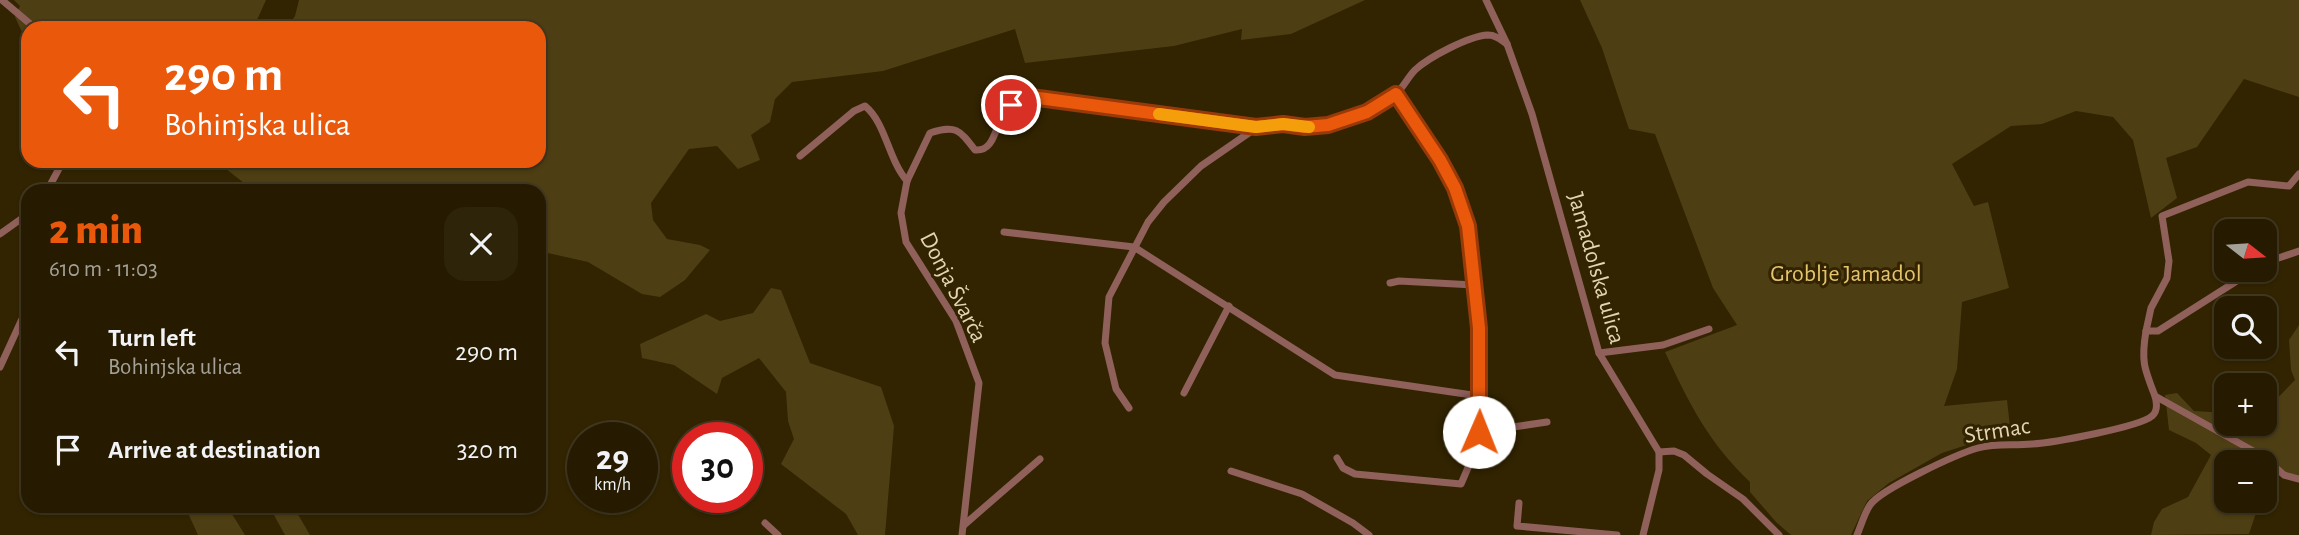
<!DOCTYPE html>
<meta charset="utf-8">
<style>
body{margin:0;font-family:"Alegreya Sans",sans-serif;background:#2e240a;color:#f1f3f6;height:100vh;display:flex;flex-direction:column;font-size:26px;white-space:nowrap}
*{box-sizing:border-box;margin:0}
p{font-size:23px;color:#a4a199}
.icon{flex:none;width:38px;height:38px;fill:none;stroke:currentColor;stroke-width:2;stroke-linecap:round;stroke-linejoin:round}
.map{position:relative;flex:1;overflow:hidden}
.drawer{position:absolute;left:21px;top:184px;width:525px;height:329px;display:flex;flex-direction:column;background:#261b00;border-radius:21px;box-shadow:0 2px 5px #0004,0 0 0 2px #423922}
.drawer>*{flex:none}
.guide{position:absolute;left:21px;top:21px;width:525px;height:147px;border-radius:21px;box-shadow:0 2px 5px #0004,0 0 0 2px #423922;background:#ea580c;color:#fff;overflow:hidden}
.needle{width:46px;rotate:107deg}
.controls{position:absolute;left:2214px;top:219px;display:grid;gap:14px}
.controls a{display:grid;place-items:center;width:63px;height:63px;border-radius:14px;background:#261b00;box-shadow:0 2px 5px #0004,0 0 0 2px #423922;font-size:35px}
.speed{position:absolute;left:567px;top:422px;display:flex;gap:14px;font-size:35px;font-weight:700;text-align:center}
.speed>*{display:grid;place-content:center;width:91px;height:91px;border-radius:50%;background:#261b00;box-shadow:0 2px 5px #0004,0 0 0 2px #423922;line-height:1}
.speed small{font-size:18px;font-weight:400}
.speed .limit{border:10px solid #d22;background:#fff;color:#111}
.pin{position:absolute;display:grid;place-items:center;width:60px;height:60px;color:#fff;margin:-30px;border:4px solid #fff;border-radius:50%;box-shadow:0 2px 7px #0007}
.me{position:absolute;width:77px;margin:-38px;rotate:1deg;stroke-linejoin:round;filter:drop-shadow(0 0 5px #0008)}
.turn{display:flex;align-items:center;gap:24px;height:147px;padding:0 28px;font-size:32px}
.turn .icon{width:91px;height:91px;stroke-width:2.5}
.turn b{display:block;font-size:49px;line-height:60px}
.round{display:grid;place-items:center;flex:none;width:74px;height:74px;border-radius:21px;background:#2e240a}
.headline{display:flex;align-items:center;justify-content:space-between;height:119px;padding:0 28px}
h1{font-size:42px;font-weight:800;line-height:52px;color:#ea580c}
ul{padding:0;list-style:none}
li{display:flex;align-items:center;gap:21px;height:98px;padding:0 28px}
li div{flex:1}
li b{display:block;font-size:26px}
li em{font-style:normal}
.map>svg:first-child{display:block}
</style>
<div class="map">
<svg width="2299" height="535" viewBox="0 0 2299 535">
<rect width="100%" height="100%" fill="#322400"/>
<!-- green -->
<g fill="#4e3e13">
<polygon points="14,0 266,0 257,20 224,25 223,28 28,28 28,45 15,17 20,6"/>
<polygon points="299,0 1365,0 1291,34 1241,40 1242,29 1174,46 1025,63 1015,29 883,71 792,82 775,99 770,122 751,135 760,160 738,169 717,146 689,149 651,203 653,220 667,239 700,245 710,250 685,280 660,297 642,294 588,262 539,251 539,191 254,191 216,161 539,161 539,28 287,28 295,16"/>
<path d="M1580 0H2299V97L2244 79 2197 147 2166 158 2177 198 2151 218 2133 140 2113 117 2076 111 2042 124 2011 126 1952 164 1974 206 1988 202 2009 288 1962 302 1957 369 1944 406 2007 400 2011 436 1982 440 1942 453 1889 483 1867 501 1851 535H1791L1776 522 1750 492V482C1708 442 1689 403 1665 352L1737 325 1713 288 1655 134 1629 129 1602 48Z"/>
<polygon points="771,288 781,290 810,363 881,387 894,426 885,535 858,535 846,514 781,464 794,439 788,421 786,392 759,358 722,378 717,394 674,365 642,358 640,344 706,314 720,321 753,313"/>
<polygon points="2299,325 2299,479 2266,472 2265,477 2264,462 2226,462 2226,500 2260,501 2249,534 2151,535 2154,522 2162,509 2188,497 2211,455 2196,443 2169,430 2165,395 2177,393 2194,411 2226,413 2226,424 2264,424 2265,411 2295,380 2291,370 2289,340"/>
<polygon points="209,506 227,506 245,535 198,535 188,513"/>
<polygon points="269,506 293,506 310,535 285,535"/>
</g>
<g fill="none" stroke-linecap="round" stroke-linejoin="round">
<!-- minor -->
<g stroke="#90605b" stroke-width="7">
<polyline points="2,0 35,28"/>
<polyline points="1486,0 1507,44 1532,114 1599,353 1659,452 1659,470 1643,535"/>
<path d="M800 156 854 111 865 106C886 123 888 159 907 181"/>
<polyline points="47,191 63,161"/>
<polyline points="1004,232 1134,247 1335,375 1479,396"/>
<polyline points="0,234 28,214"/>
<polyline points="2264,263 2299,251"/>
<polyline points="1390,283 1399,281 1474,285"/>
<polyline points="2146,331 2151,308 2167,278 2169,261 2162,216 2248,182 2289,186 2299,174"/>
<polyline points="1599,353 1663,345 1709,329"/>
<polyline points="0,367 28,306"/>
<polyline points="1184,393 1229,306"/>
<path d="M2155 396C2144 368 2141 361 2146 331H2158L2254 270"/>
<polyline points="1129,408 1116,389 1105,343 1109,297 1148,222 1164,202 1201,166 1256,128"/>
<polyline points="1479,432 1547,422"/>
<polyline points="1659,452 1674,451 1684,455 1707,474 1743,499 1779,535"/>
<polyline points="1337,458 1343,468 1355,474 1461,484 1473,456 1479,414 1479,328 1468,226 1455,188 1440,160 1396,94"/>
<polyline points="1231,471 1302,494 1353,523 1369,535"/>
<polyline points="1519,503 1517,526 1617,535"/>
<polyline points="765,523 778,535"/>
<polyline points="964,525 1040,459"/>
<path d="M962 535 979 383 956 321 906 242 901 213 907 181 930 133C956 125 959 129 975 150 998 152 994 118 1010 106 1016 101 1025 99 1031 97L1257 127C1287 124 1318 130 1348 120 1363 115 1383 106 1395 95 1403 88 1408 77 1415 70 1429 57 1469 36 1488 35 1496 35 1501 40 1507 44"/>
<path d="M1857 535C1861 526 1864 514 1870 505 1881 489 1957 454 1978 448 1996 443 2014 446 2032 444 2051 443 2140 427 2152 416 2158 411 2157 403 2155 396L2264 457 2284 475 2299 479"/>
</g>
</g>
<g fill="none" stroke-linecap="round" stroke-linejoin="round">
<defs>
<polyline id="route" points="1011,105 1031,97 1256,127 1283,124 1305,127 1328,125 1367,112 1396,94 1440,160 1455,188 1468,226 1479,328 1479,432"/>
</defs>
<!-- route casing -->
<use href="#route" stroke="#983908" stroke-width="18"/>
<!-- route -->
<use href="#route" stroke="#ea580c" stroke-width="12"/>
<!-- slow -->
<polyline stroke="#f59e0b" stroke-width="12" points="1159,114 1256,127 1283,124 1309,127"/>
</g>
<g text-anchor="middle" stroke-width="6" stroke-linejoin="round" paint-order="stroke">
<!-- street labels -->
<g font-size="24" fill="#e3d4b3" stroke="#322400">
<text transform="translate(1597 268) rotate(74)" y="8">Jamadolska ulica</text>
<text transform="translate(954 287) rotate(63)" y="8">Donja Švarča</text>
<text transform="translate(1997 430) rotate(-9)" y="8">Strmac</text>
</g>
<!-- park labels -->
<g font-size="24" fill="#e6c36e" stroke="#322400">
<text x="1846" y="281">Groblje Jamadol</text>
</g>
</g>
</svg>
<div class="controls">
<a><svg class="needle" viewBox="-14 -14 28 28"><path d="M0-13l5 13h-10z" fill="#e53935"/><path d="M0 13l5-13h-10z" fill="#a4a199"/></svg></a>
<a><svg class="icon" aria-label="search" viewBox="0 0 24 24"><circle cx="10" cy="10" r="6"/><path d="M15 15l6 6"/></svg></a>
<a>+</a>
<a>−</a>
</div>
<div class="speed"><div>29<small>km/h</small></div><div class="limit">30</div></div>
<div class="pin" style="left:1011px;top:105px;background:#d93025"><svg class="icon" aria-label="arrive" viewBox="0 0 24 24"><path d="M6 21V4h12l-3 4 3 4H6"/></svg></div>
<svg class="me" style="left:1479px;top:432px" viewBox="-20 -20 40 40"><circle r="19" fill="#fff"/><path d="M0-13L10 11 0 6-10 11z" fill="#ea580c"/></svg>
<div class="guide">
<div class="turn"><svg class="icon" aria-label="left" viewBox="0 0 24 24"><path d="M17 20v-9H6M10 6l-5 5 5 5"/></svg><div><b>290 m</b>Bohinjska ulica</div></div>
</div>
<section class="drawer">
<div class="headline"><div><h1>2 min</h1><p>610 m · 11:03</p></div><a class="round"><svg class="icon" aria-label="close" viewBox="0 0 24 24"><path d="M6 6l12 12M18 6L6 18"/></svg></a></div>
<ul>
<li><svg class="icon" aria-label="left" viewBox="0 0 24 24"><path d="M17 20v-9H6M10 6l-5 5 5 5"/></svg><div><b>Turn left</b><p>Bohinjska ulica</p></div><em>290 m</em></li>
<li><svg class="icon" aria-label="arrive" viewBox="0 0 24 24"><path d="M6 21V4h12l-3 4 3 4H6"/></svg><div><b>Arrive at destination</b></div><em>320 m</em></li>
</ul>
</section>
</div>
